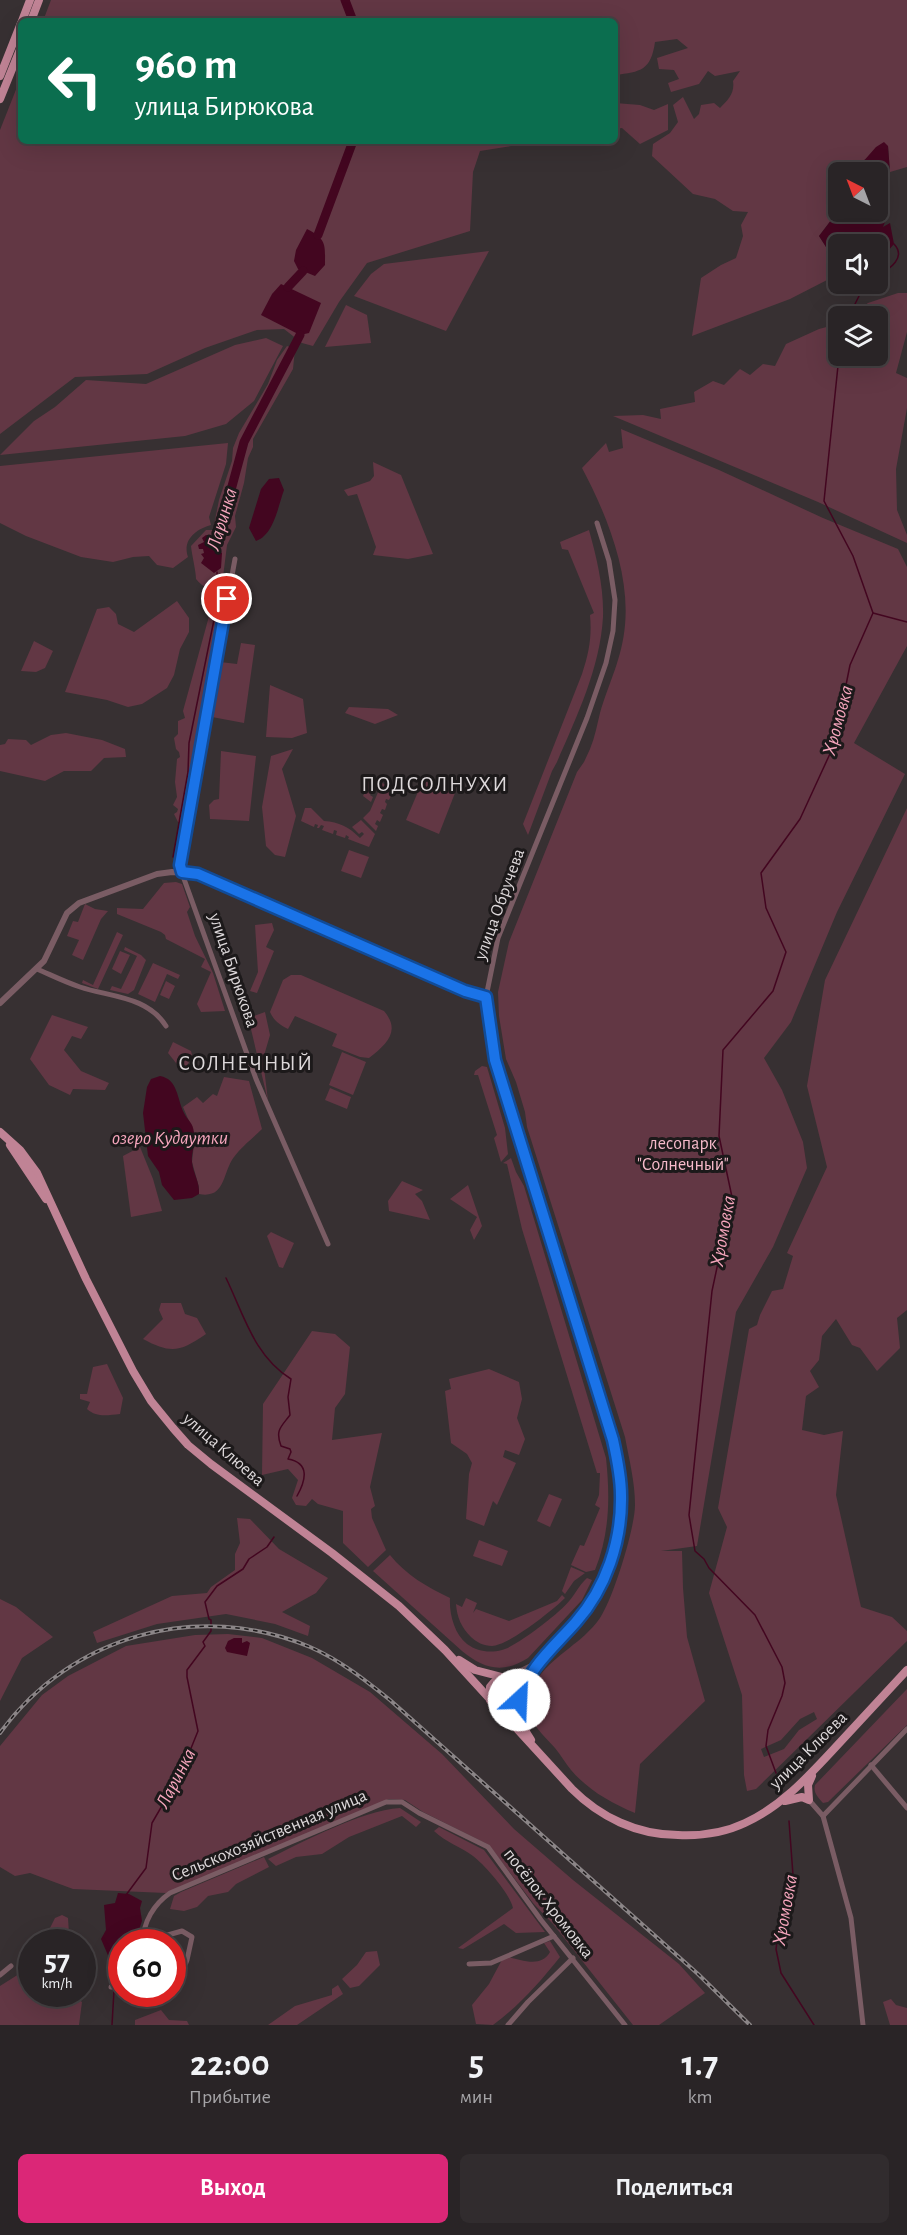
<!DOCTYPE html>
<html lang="ru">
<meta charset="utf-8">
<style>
body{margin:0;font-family:"Alegreya Sans",sans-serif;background:#312c2e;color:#f1f3f6;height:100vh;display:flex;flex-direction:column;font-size:22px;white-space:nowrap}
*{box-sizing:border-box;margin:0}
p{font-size:20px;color:#a5a4a7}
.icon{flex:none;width:33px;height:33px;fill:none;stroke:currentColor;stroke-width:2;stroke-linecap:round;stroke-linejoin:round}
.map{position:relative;height:2025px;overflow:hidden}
.drawer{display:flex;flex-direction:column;background:#292426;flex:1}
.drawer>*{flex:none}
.top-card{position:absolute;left:18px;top:18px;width:600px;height:126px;border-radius:9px;box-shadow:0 6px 24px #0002,0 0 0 2px #454143;background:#0b6e4f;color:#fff;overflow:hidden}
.needle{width:39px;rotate:318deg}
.fabs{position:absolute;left:828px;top:162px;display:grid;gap:12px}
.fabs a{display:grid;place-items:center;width:60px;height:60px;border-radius:9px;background:#292426;box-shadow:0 6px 24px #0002,0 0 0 2px #454143;font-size:30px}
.speed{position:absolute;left:18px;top:1929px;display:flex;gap:12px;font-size:30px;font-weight:700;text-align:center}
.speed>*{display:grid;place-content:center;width:78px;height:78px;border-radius:50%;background:#292426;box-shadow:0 6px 24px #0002,0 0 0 2px #454143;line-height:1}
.speed small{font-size:15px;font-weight:400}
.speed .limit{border:9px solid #d22;background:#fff;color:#111}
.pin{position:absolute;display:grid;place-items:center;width:51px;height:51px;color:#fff;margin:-26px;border:3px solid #fff;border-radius:50%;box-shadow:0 2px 6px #0007}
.me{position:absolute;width:66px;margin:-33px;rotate:25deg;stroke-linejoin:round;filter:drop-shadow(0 0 4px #0008)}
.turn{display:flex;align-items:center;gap:21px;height:126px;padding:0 18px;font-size:27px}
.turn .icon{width:78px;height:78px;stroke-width:2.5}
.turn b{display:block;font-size:42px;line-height:51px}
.eta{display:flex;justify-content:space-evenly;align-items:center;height:102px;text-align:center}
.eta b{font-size:36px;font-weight:700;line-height:42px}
.primary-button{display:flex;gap:12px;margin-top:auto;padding:12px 18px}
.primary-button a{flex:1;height:69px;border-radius:9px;background:#db2777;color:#fff;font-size:24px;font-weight:700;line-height:69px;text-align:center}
.primary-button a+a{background:#312c2e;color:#f1f3f6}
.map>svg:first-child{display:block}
</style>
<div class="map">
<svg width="907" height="2025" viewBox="0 0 907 2025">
<rect width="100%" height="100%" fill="#373032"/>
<!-- green -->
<g fill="#623744" fill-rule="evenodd">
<path d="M51 0H907V167L890 172 888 146 864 160 854 172H838V211L819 236 826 247 838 258V267L829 279 790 299 692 336 701 278 721 265 736 258 743 236 741 225 748 212 733 211 715 199 693 194 652 156 653 144 670 133 678 122 673 105 683 97 694 119 699 114 701 105 714 103 720 108C728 100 735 93 733 81L740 71 715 76 708 71 699 84 671 92 668 83 679 79 674 70 659 69 657 58 688 48 677 39 655 42C651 70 641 72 615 75V21H43Z"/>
<polygon points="21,77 21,141 542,141 480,151 473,172 470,231 367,263 339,302 313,346 302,343 284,329 257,330 205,348 147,374 75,377 0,434 0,130"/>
<polygon points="615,103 640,105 654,110 668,104 668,130 640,144 622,128 615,129"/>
<polygon points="489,251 446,331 354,296 371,274 384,264"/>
<polygon points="898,293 907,293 907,332 896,373 907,378 907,408 896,469 897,510 907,535 907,543 818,502 613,416 643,415 661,419 660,409 695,402 694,392 713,381 724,385 740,369 750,375 763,364 775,366 786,344 819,329 838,324 838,356 878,356 878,316 850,316 868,303"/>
<polygon points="346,305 367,315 371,343 325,347"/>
<polygon points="266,338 283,346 254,401 226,424 185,436 0,455 34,421 55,407 86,380 146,384 235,345"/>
<path d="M287 346 295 349 293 369 253 439V447L248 458 244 483 235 516 236 527 227 545 221 593C211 590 203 588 196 579 196 571 192 556 191 546L206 530H213L219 500 232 461 233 448 239 433 268 384 277 360Z"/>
<path d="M621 429 719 470 823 518 898 549 907 567V646L854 743 905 774 837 912 791 1022 764 1058 782 1090 803 1142 807 1168 773 1247 736 1312 697 1546 661 1551H682L683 1588 687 1637 705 1701 640 1764 635 1813C611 1803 588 1790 571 1770 565 1763 561 1755 555 1748 540 1731 523 1719 530 1694 537 1669 566 1652 585 1635 590 1630 596 1624 600 1618 613 1599 635 1528 635 1505 635 1482 629 1459 625 1437L527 1127 525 1112 516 1082 506 1059 499 1016 498 992 509 942 577 772 584 762 590 749C595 737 597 725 600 713 609 682 622 659 625 625 630 572 606 513 582 468L606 443 609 452 623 448Z"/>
<path d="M228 443 226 464 209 517 211 525C196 529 182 540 188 557L173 568 157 565 149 556 133 557 113 562 81 557 26 536 0 523V466Z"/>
<polygon points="373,462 401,475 433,554 408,559 373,555 376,547 357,494 348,496 344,490 370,481 374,476"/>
<path d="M589 530C597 559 604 588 603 617 600 668 577 716 557 762L552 771 528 835 523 824 582 674C589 653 592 637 590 615L594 613 568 550 562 549 560 542Z"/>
<polygon points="214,598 223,602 183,823 178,822 174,814 177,812 178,809 173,805 177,797 175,782 177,759 180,757 179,752 176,749 174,738 178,734 178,721 185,718 183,711"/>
<polygon points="177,601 189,618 189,632 180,649 174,675 167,688 142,704 128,707 107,700 65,692 97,609 109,607 116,614 118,624 134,632"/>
<polygon points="34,641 53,651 45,668 36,672 21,671"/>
<polygon points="241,643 255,645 244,723 212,717 220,662 237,664"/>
<polygon points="270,685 303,699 307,733 292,738 266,737"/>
<polygon points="349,707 388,709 398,715 375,724 345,713"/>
<polygon points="66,733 102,740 125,749 126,757 104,758 91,771 64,771 45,781 0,771 0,745 5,744 8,739 26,740 31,745 51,735"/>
<polygon points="293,749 282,769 296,816 285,857 275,855 266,846 262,807 271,756"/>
<polygon points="221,751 256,756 249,821 210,819 209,805 214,800 219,799"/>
<polygon points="366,776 379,781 378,783 375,782 374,786 376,788 375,793 372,792 370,795 373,797 371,802 363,796 368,786"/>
<polygon points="423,780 455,793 439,834 406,820"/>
<polygon points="382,783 394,788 390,788 389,792 392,794 389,800 386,799 385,802 387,804 385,810 382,809 380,813 383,815 380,822 377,820 375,824 378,826 376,831 363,818 370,811"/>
<path d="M305 808H311L324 821C339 822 349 827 360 838L364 834 362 832 359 834 352 827 361 820 375 834 369 847 348 839 349 837 346 835 345 838 336 835 337 831 334 830 333 834 322 830 324 826 321 825 319 828H317L318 825 315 824 314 827 301 821Z"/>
<path d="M907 808V1310L897 1318 900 1348 877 1371 860 1348 852 1345 836 1319 822 1336 819 1360 810 1371 819 1387 806 1396 802 1430 824 1435 843 1431 836 1495 861 1607 892 1617 907 1631V1641L756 1789 747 1791 744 1775 742 1695 709 1593 727 1527 718 1508 749 1329 757 1325 760 1315 772 1291 783 1289 793 1256 787 1253 827 1167 807 1086 825 980ZM814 1712 817 1719 799 1730 784 1749 764 1757 761 1749 781 1740 800 1719Z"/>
<polygon points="349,850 369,857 361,878 341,871"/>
<polygon points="176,882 182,884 190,907 187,912 195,936 213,973 225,1011 201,1012 197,1004 211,972 201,967 205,959 166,939 165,935 161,932 117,914 117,908 143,909 164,883"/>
<polygon points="85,904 95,909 108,911 101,919 83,960 72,955 79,940 67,936 73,921 78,922"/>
<polygon points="272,923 274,930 266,947 274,951 257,993 250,991 258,972 255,925"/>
<polygon points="117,932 123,935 98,989 82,983 83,980 93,985"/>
<polygon points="125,947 141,955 146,960 134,990 128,994 110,990 112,986 121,989 137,956 124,950"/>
<polygon points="120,951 130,955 121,974 112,969"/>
<polygon points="153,963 180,975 178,979 167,974 155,1002 138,994"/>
<path d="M291 975H301L384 1011C401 1031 387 1044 369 1058L360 1057 332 1046 337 1034 295 1016 288 1029C280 1025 274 1021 270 1012L283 980Z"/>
<polygon points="166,981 175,986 169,999 160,995"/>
<polygon points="265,1012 270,1035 263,1059 268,1101 250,1025 251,1017"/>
<polygon points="52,1015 88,1027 81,1039 72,1036 64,1050 81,1071 109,1083 105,1090 73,1089 70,1095 49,1085 30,1059"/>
<polygon points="173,1042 191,1051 192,1055 184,1073 168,1053"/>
<polygon points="342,1052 366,1062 353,1095 329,1085"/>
<polygon points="482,1066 487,1067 505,1128 508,1154 501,1162 494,1138 497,1135 478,1075 474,1075 475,1071"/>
<path d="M224 1077 249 1081 262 1129C253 1138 241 1147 234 1157 222 1173 226 1199 199 1194V1187L192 1162 195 1135 183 1107 197 1097 203 1103 213 1094 217 1096Z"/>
<polygon points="330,1088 351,1097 347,1109 325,1100"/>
<polygon points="140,1147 153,1179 162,1211 131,1217 123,1156"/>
<path d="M511 1158 516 1172 524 1186 606 1458C610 1496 610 1533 595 1570L586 1572 571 1565 580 1545 584 1546 600 1508 595 1505 599 1495 600 1473H597L522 1229 507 1164 503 1163Z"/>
<polygon points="402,1181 423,1190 415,1194 422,1201 430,1220 389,1211 388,1201"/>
<polygon points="468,1185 482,1226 474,1240 470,1230 477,1217 450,1199"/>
<polygon points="271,1232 294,1243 283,1268 279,1267 267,1236"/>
<path d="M161 1303H181L185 1314 197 1318 206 1334C180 1352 171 1354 143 1339L163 1319 159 1310Z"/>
<polygon points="312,1331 335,1334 350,1347 345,1394 335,1408 332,1440 382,1433 370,1487 375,1506 371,1509 372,1518 386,1550 368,1567 343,1543 343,1511 318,1504 312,1499 306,1506 296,1505 292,1498 298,1480 288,1469 262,1475 263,1404"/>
<path d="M107 1364 123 1398 120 1414C108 1415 97 1418 87 1409L90 1402 80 1399V1394H87L93 1367Z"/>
<polygon points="489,1369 519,1382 522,1399 517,1418 525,1439 519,1455 505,1450 503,1457 516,1463 497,1505 493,1501 484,1526 466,1519 469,1474 472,1463 467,1454 451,1443 445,1391 451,1389 449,1379"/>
<polygon points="549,1494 562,1499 550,1527 537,1521"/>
<polygon points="237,1518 250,1519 279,1549 328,1578 316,1593 282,1612 310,1626 308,1636 275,1624 226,1614 157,1624 97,1643 93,1632 172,1596 207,1593 211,1587 235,1570 235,1554 240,1543"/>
<polygon points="479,1540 508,1551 502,1566 473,1556"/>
<path d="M390 1555C406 1575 427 1587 450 1598 449 1613 454 1634 467 1644 478 1652 490 1653 502 1650 517 1646 560 1613 570 1600 576 1593 579 1585 587 1578L592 1580 582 1600 528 1658C503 1674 484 1669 462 1651L373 1571Z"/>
<polygon points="571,1567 585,1573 574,1581 565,1594 562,1591"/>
<path d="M562 1595 565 1598C553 1610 508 1646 492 1646 484 1646 476 1642 471 1637 461 1627 457 1617 456 1604L462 1607 466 1598 477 1603 473 1613 476 1609 509 1621 557 1601Z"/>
<polygon points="0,1599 16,1607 53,1637 22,1658 0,1701"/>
<polygon points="228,1634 262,1638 312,1658 370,1692 442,1754 514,1829 573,1880 679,1964 705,1993 659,2025 633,2025 553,1924 533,1903 489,1845 423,1812 405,1800 389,1799 166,1893 73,1889 30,1873 15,1876 0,1867 0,1746 42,1695 68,1676 126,1646 195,1635"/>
<circle cx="505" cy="1693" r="11"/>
<path d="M907 1689V1725L828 1802 823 1803C818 1797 813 1793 815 1785Z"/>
<path d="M400 1808 421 1822 416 1827 402 1816 349 1837 322 1854 296 1857 276 1866 268 1859C305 1841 360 1811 400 1808Z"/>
<path d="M439 1827 484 1850 545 1932 516 1933 504 1924 463 1949 458 1948 513 1908C510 1894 486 1866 473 1856 461 1847 445 1842 434 1831Z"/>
<polygon points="264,1857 269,1867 236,1884 228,1892 208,1896 197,1907 184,1911 170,1909 174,1896 181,1892"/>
<polygon points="62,1915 68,1918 69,1934 65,1942 49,1942 49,1930 55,1918"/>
<path d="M550 1941 560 1957C540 1982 519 2006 493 2025L476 2024 472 2005 489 1984 504 1956C519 1959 541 1969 550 1952L544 1943Z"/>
<polygon points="377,1951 380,1965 359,1986 350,1988 342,1979 357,1965 366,1952"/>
<polygon points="19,1974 31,1976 32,1994 71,1994 82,2002 79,2025 0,2025 0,1986"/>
<polygon points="338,1985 343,1994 297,2025 268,2025 295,2006 332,1995 332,1989"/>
<polygon points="891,1999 896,2005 907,2008 907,2025 890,2025 883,2002"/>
<polygon points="161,2010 169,2020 187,2021 189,2025 135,2025 135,2020"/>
</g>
<!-- water -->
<g fill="#430620">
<polygon points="884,142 888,146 890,172 880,198 885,215 885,222 883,227 890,223 894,244 888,251 878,255 878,244 838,244 838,250 826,247 819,236 838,211 878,212 878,172 854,172 876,147"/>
<path d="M307 229C327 239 325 245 325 265L315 276 298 269 294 261 296 250Z"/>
<polygon points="281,284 321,303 309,333 300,335 261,315 272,294"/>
<path d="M279 478 284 490C278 506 274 535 256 541L249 528 261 489 269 479Z"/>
<polygon points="206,535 218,538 218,546 216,548 222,553 221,568 214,573 201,563 204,558 201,554 204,553 203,549 199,549 198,545 204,542 202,538"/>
<path d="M160 1076C178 1079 177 1099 184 1113 188 1121 193 1122 194 1133 196 1143 191 1153 192 1162 193 1173 200 1182 199 1194L192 1198 174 1200 162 1185 159 1172 148 1156 143 1113 147 1087 151 1079Z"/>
<polygon points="234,1638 242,1638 242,1643 247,1641 250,1643 247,1656 227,1652 225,1648 228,1641"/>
<polygon points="118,1893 129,1894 142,1901 140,1908 142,1921 135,1942 122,1942 121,1964 116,1965 110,1960 101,1939 106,1930 104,1905 115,1903"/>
</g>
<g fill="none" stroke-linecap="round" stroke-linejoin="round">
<!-- stream -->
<g stroke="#430620" stroke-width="1.5">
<path d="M878 276C889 269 907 258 894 244"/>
<polyline points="849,316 865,284"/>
<polyline points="873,613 907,622"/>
<polyline points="173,857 188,772 189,743 218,600 217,572"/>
<path d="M226 1278C244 1315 254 1356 291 1379L288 1397 290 1415C281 1427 275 1430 281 1446L290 1449 291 1452 288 1459C310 1463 306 1480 297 1496"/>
<polyline points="776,1773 766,1746 768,1730 782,1696 785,1683 782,1667 755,1615 709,1568 704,1559 695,1551 689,1515 712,1291 732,1197 719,1136 723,1050 773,991 786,952 766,908 761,873 800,819 834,745 850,665 873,613 853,556 824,501 839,356"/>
<polyline points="789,1821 793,1875 779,1927 776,1949 781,1973 814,2025"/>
<polyline points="126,1895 146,1868 152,1823 181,1773 198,1731 187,1677 187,1670 205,1646 203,1642 211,1631 211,1620 209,1619 205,1602 217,1586 243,1569 249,1559 267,1547 274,1537"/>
<polyline points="115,1986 122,1970"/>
<polyline points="112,2025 114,1990"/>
</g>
<!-- river -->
<g stroke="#430620" stroke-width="9">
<polyline points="345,0 353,21"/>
<polyline points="318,235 353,141"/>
<polyline points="288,287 303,271"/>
<polyline points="211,547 218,538 244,442 300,335"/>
</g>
<!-- minor -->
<g stroke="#7a5c64" stroke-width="5">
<polyline points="235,559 179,865 256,1079 328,1244"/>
<path d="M37 969C51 975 65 982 80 987 110 997 147 996 166 1026"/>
<polyline points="486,997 498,938 587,718 606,663 613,631 615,600 609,561 597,523"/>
<polyline points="871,1765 907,1808"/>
<polyline points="809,1800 823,1816 851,1918 863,2025"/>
<polyline points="823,1816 907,1729"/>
<path d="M143 1942C143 1922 154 1904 170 1893L386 1802H402L419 1813 488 1847 541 1920 625 2025"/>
<polyline points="143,1942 182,1931 192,1937 187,1960 182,1972"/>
<polyline points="469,1964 491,1963 554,1936"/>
<polyline points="0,1975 11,1966"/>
<polyline points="111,1987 122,1988"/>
<polyline points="508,2025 528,2002 573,1958"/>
</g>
<!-- tertiary -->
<g stroke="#7a5c64" stroke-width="6">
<path d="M0 1003 44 961 67 913 79 903 157 874 172 872 195 873 465 991 486 997 495 1061 600 1396C622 1473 637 1542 584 1612 571 1630 551 1645 538 1663 530 1673 526 1685 520 1696"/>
<polyline points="508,1677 538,1663"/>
</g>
<!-- primary -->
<g stroke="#c08395" stroke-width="8">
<polyline points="22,21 30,0"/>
<polyline points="31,21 39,0"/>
<polyline points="0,76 21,23"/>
<polyline points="0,99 21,47"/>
<path d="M0 1132 20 1150 37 1173 86 1279 133 1371 151 1401 173 1428 188 1445 211 1464 332 1553 399 1606 445 1650 572 1789C600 1817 637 1835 678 1835 700 1836 724 1833 745 1823 780 1807 806 1779 832 1751 857 1724 882 1697 907 1670"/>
<polyline points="10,1145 46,1199"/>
<polyline points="459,1660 475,1670 502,1677"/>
<path d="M520 1699C517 1716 522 1726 531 1740"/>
<path d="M490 1700V1687C497 1676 508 1674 518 1684 523 1696 519 1706 506 1709L495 1706"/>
<polyline points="785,1801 802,1797 809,1800 808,1785 812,1776"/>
</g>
<defs>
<path id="rail" d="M0 1733C71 1635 198 1600 310 1647 340 1660 365 1680 390 1700L698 1974 750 2025"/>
</defs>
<!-- rail casing -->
<use href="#rail" stroke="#8b8587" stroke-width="4"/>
<!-- rail -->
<use href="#rail" stroke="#1c191a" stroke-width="1.5" stroke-dasharray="4.5" stroke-linecap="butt"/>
</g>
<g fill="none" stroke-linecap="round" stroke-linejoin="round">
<defs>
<path id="route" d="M227 599 180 865 182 872 198 874 465 991 486 997 495 1060 613 1440C617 1458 621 1477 621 1495 622 1541 606 1588 576 1622 554 1647 529 1667 519 1700"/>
</defs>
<!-- route casing -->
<use href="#route" stroke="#114b97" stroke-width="15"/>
<!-- route -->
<use href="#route" stroke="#1a73e8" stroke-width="10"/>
</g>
<g text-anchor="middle" stroke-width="6" stroke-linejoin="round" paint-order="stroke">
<!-- street labels -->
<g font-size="18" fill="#ddd8da" stroke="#1c191a">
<text transform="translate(499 904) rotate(-70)" y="6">улица Обручева</text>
<text transform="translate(234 970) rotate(71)" y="6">улица Бирюкова</text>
<text transform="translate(224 1449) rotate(41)" y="6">улица Клюева</text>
<text transform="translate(808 1750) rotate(-45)" y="6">улица Клюева</text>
<text transform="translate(269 1835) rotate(-23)" y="6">Сельскохозяйственная улица</text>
<text transform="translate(549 1903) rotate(52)" y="6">посёлок Хромовка</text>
</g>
<!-- park labels -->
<g font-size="18" fill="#f7baca" stroke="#1c191a">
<text x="683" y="1149">лесопарк<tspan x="683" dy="21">"Солнечный"</tspan></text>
</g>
<!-- water labels -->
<g font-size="20" font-style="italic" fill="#f5a5bc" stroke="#1c191a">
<text transform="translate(221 519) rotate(-73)" y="7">Ларинка</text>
<text transform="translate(837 720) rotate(-75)" y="7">Хромовка</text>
<text x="170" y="1144">озеро Кудаутки</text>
<text transform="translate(722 1231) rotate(-80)" y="7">Хромовка</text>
<text transform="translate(175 1778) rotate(-63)" y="7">Ларинка</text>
<text transform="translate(784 1910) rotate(-80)" y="7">Хромовка</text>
</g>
<!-- quarter labels -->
<g font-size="21" letter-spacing="1.5" fill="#ddd8da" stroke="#1c191a">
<text x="435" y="791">ПОДСОЛНУХИ</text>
<text x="246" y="1070">СОЛНЕЧНЫЙ</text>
</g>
</g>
</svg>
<div class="fabs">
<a><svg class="needle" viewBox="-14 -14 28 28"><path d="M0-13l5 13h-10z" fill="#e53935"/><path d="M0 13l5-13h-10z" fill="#a5a4a7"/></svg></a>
<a><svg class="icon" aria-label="sound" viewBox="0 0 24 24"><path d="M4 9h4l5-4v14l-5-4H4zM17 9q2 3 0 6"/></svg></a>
<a><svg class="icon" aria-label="layers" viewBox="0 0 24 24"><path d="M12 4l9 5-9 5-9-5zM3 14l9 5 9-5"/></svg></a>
</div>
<div class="speed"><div>57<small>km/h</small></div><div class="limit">60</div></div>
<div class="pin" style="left:227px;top:599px;background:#d93025"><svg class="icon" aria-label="arrive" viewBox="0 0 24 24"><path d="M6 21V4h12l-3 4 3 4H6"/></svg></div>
<svg class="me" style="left:519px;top:1700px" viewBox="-20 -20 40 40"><circle r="19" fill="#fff"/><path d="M0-13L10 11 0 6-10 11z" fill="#1a73e8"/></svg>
<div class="top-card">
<div class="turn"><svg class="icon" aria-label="left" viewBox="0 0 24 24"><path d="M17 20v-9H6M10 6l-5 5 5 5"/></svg><div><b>960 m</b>улица Бирюкова</div></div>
</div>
</div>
<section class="drawer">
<div class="eta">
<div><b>22:00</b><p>Прибытие</p></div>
<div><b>5</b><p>мин</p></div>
<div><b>1.7</b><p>km</p></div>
</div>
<div class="primary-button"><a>Выход</a><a>Поделиться</a></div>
</section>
